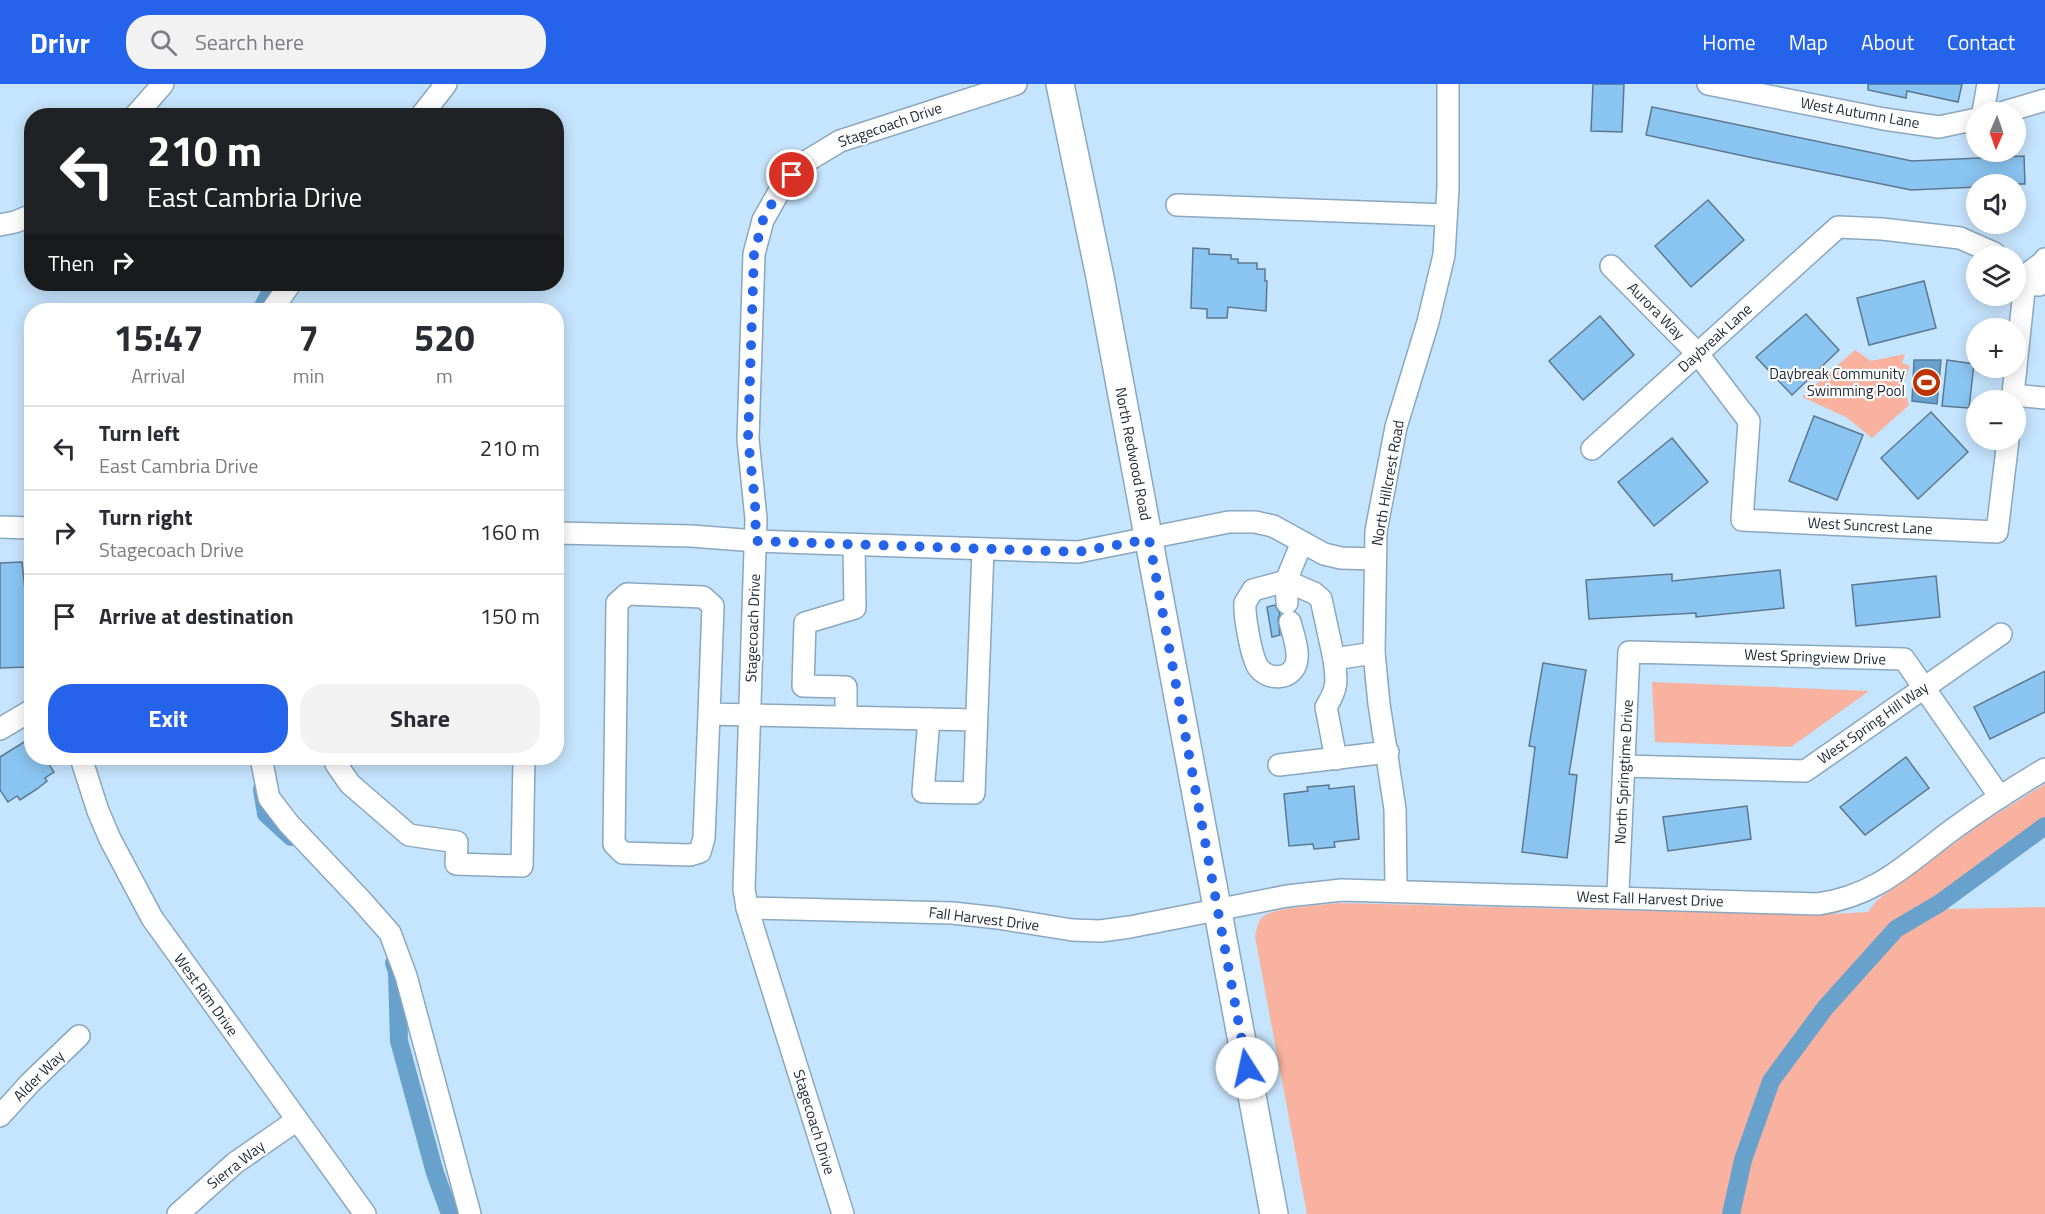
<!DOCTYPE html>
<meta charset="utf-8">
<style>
body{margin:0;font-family:"Titillium Web",sans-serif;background:#f2f2f3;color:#2b2b33;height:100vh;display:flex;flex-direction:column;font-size:22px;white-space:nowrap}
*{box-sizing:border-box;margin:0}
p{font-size:20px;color:#7c7c81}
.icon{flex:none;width:33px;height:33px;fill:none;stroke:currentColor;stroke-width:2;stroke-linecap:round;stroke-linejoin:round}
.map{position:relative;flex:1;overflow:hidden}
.side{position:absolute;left:24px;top:219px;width:540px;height:462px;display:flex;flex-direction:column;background:#fff;border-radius:24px;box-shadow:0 3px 15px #0003}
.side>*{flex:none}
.top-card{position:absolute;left:24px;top:24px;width:540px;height:183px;border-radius:24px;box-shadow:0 3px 15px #0003;background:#202124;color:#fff;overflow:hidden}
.needle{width:39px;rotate:182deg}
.buttons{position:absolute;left:1966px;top:18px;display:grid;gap:12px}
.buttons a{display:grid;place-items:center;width:60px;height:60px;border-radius:50%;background:#fff;box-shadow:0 3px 15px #0003;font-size:30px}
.pin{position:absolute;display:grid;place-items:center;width:51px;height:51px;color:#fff;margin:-26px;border:3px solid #fff;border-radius:50%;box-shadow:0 2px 6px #0007}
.me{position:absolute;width:66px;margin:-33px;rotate:350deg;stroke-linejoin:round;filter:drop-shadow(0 0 4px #0008)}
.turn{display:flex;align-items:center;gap:21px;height:126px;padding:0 24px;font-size:27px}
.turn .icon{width:78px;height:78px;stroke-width:2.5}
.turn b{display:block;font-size:42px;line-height:51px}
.then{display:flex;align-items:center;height:57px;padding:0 24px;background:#0003;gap:12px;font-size:22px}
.eta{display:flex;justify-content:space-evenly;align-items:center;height:102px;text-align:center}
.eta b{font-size:36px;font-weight:700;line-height:42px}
.primary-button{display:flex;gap:12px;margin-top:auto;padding:12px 24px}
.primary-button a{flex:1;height:69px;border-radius:24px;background:#2563eb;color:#fff;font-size:24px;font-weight:700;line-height:69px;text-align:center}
.primary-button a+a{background:#f2f2f3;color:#2b2b33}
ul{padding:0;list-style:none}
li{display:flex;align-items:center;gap:18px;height:84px;padding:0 24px;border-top:2px solid #e1e1e2}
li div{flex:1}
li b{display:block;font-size:22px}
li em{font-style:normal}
header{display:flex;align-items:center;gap:36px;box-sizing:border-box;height:84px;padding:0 30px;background:#2563eb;color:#fff}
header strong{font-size:28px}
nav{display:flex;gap:33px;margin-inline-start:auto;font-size:21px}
.search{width:420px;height:54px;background:#f2f2f3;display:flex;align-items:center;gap:15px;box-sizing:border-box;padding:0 21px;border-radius:24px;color:#7c7c81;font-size:22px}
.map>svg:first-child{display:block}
</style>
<header>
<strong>Drivr</strong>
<div class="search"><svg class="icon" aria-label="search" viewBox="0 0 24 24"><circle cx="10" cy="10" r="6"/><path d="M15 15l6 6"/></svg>Search here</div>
<nav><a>Home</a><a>Map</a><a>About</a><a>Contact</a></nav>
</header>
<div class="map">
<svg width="2045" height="1130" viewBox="0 0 2045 1130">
<rect width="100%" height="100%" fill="#c5e4fd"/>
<!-- green -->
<g fill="#f8b29f">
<polygon points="1855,266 1871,277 1905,270 1902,279 1910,282 1903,301 1909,321 1872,354 1846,333 1802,313"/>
<polygon points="1652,598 1869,607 1791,663 1655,658"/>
<path d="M2045 700V750L1983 794 1945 825 2045 823V1130H1307L1255 853C1257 845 1257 837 1264 832 1275 823 1323 821 1339 819L1812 831 1868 828 1876 817 1982 739Z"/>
</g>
<!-- water -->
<polygon fill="#69a1cd" stroke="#537ea0" stroke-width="1.5" points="1914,276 1941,276 1937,320 1912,317"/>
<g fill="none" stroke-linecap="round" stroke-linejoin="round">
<!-- canal -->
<g stroke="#69a1cd" stroke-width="18">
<polyline points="261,226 269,211 278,200"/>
<polyline points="262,705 266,730 291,753"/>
<polyline points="394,879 397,888 399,957 435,1089 450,1130"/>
<polyline points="1731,1130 1743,1076 1771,997 1825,924 1896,845 1940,819 2045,742"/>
</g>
</g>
<!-- building -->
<g fill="#8ac4f1" stroke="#5c788f" stroke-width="1.5">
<polygon points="1593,0 1624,0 1622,48 1591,47"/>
<polygon points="1868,0 1962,0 1958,18 1907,7 1906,14 1868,6"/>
<polygon points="1652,23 1912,77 2024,72 2025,100 1977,100 1977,103 1911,106 1758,75 1646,51"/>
<polygon points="1708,116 1744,156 1691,203 1655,162"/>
<polygon points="1193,164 1209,165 1209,170 1231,171 1231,175 1238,175 1238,179 1257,179 1257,185 1265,185 1265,197 1267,197 1266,227 1228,223 1227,234 1207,234 1207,225 1191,224"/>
<polygon points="1924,197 1936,244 1869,261 1857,214"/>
<polygon points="1806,230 1839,266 1792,311 1756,273"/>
<polygon points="1600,232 1634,271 1583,316 1549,277"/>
<polygon points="1947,276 1974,280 1969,324 1942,322"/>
<polygon points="1931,328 1968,368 1918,415 1881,374"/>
<polygon points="1814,332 1863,351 1837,416 1789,397"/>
<polygon points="1672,354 1708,398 1654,442 1618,398"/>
<polygon points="22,478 25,506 26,506 29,554 27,554 27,583 0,584 0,479"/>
<polygon points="1780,486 1784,524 1696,533 1696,529 1589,535 1586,496 1672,490 1672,497"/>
<polygon points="1936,492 1940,533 1856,542 1852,501"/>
<polygon points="1275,521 1280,530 1278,535 1280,551 1272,553 1267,523"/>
<polygon points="1543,579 1586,586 1569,690 1577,691 1567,774 1522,768 1535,663 1529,662"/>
<polygon points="2045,587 2045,628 1990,655 1974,623"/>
<polygon points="32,653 32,674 45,674 54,688 45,694 47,697 37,705 20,716 17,712 8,718 0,706 0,673"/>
<polygon points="1906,673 1929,704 1865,751 1840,723"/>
<polygon points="1329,701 1329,705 1354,702 1359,755 1334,758 1335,763 1314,765 1313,760 1289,762 1284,710 1308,707 1307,703"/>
<polygon points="1747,722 1751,755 1668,767 1663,733"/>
</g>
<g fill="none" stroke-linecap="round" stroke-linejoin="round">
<defs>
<g id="minor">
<polyline points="1708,0 1884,35 1939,43 1977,35"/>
<polyline points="1983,28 1988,0"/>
<polyline points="2004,28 2045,16"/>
<polyline points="135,32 163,0"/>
<polyline points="421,32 446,0"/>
<polyline points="1177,121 1446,131"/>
<polyline points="0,141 15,138 32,131"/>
<polyline points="1611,182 1698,270 1749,337 1742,436 1997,448 2008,356"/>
<polyline points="2043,199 2039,201 2031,200 2031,187 2042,179 2045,175"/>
<polyline points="272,226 290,200"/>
<polyline points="2016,282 2024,207 2031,200"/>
<polyline points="2013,311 2045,314"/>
<polyline points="2012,316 2016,284"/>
<polyline points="1592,365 1838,143 1882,145 1960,154 1994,169 1996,172"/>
<polyline points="0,443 32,444"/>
<polyline points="556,449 691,452 756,457 1078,468 1229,438 1255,438 1273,442 1324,470 1341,474 1375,475"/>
<polyline points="1302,458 1286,497 1314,509 1321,515 1334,575"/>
<path d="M1287 519 1286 497 1253 506 1245 519C1244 531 1251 572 1258 583 1267 596 1290 597 1296 580 1300 568 1293 550 1290 538"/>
<polyline points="709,630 713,522 703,513 627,510 617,519 614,760 623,769 690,771 700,768 704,754 709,630 976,636"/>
<polyline points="846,633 846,603 803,602 805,539 855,524 854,461"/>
<polyline points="929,635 923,708 974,709 983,465"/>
<polyline points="0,645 32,626"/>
<polyline points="81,674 98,727 110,755 152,834 365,1130"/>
<polyline points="261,674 269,714 289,740 360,815 390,849 406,892 470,1130"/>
<polyline points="334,674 336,680 350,700 409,751 457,758 456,780 522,782 524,674"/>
<path d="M1336 675 1326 623C1338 604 1337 597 1334 575L1374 569"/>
<polyline points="1279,681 1388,668"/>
<polyline points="1624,682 1805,687 2001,550"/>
<polyline points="1396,802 1395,725 1379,620 1374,569 1376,447 1396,343 1428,238 1444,171 1448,104 1448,0"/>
<polyline points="1618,808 1629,568 1904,575 2000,713"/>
<path d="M747 824 952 829 998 834 1072 846 1100 847 1130 843 1287 812 1342 806 1818 820C1880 811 1909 777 1956 743 1985 722 2015 703 2045 685"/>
<polyline points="0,1032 30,999 79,952"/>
<polyline points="178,1130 235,1079 297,1036"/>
<polyline points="843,1130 747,824 744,805 756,435 748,355 754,170 763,136 780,106 807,77 840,57 1016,0"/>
</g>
<polyline id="major" points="1060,0 1100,193 1274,1130"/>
</defs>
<!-- minor casing -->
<use href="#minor" stroke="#89a7bf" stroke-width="24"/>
<!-- major casing -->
<use href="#major" stroke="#89a7bf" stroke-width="30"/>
<!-- minor -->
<use href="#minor" stroke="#fff" stroke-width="21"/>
<!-- major -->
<use href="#major" stroke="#fff" stroke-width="27"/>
</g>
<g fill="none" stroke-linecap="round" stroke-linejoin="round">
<!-- route -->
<polyline stroke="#2563eb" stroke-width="10" stroke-dasharray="0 18" points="792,91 771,121 763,136 754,170 748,355 755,418 756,457 1078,468 1149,455 1247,984"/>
</g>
<!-- icons -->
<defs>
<symbol id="stadium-disc" viewBox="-11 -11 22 22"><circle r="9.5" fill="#bd3402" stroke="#fff"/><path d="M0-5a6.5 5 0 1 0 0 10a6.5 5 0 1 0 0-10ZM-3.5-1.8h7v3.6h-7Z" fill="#fff"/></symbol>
</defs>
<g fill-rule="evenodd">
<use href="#stadium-disc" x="1910" y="282" width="33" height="33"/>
</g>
<g text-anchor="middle" stroke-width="4.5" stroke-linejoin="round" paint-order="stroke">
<!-- street labels -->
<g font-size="15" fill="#212c36" stroke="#fff">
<text transform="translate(1860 29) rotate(10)" y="5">West Autumn Lane</text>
<text transform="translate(890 41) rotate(-19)" y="5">Stagecoach Drive</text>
<text transform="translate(1656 227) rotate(45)" y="5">Aurora Way</text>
<text transform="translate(1715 254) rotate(-42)" y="5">Daybreak Lane</text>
<text transform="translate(1133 370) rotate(79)" y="5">North Redwood Road</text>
<text transform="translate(1388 399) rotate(-80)" y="5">North Hillcrest Road</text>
<text transform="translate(1870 442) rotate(3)" y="5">West Suncrest Lane</text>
<text transform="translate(753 544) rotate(-88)" y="5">Stagecoach Drive</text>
<text transform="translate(1815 573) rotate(2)" y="5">West Springview Drive</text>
<text transform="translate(1873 639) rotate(-35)" y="5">West Spring Hill Way</text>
<text transform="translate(1624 688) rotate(-87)" y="5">North Springtime Drive</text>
<text transform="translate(1650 815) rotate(2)" y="5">West Fall Harvest Drive</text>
<text transform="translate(984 835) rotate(7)" y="5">Fall Harvest Drive</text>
<text transform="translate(206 911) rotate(54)" y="5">West Rim Drive</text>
<text transform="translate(39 992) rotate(-45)" y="5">Alder Way</text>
<text transform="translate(814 1038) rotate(73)" y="5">Stagecoach Drive</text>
<text transform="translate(236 1081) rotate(-38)" y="5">Sierra Way</text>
</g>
<!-- poi labels -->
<g font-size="15" fill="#212c36" stroke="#fff" text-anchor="end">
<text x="1905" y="295">Daybreak Community<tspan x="1905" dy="17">Swimming Pool</tspan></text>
</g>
</g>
</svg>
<div class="buttons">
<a><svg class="needle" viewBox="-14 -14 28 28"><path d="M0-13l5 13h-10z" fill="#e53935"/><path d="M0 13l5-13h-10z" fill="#7c7c81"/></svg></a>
<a><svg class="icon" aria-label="sound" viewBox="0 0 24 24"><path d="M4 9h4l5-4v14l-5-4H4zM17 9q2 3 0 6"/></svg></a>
<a><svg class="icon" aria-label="layers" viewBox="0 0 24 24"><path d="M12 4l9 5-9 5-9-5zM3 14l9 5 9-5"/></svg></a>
<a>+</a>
<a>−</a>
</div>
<div class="pin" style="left:792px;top:91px;background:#d93025"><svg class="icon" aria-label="arrive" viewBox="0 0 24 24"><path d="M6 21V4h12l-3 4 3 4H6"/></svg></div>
<svg class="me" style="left:1247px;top:984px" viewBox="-20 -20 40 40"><circle r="19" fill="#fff"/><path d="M0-13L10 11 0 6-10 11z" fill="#2563eb"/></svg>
<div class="top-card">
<div class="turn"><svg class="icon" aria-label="left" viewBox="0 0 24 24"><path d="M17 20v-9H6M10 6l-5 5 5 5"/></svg><div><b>210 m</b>East Cambria Drive</div></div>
<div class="then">Then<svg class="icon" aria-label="right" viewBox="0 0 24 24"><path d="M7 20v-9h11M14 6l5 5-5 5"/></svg></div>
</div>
<section class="side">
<div class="eta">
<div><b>15:47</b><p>Arrival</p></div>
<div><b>7</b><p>min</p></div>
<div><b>520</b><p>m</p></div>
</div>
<ul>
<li><svg class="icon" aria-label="left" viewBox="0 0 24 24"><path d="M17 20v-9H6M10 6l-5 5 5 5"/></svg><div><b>Turn left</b><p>East Cambria Drive</p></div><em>210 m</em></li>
<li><svg class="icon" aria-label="right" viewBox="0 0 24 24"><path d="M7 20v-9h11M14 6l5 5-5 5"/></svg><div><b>Turn right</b><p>Stagecoach Drive</p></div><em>160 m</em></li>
<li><svg class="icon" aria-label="arrive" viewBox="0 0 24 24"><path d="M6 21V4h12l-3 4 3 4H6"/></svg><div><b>Arrive at destination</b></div><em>150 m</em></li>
</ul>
<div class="primary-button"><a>Exit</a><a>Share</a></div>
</section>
</div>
